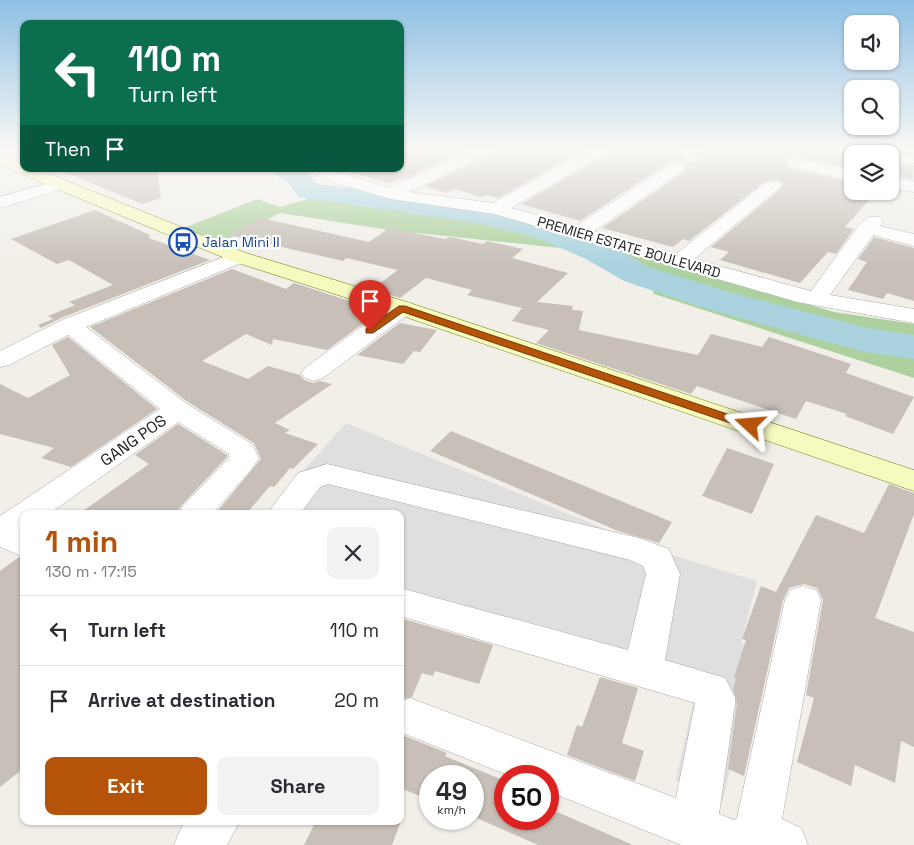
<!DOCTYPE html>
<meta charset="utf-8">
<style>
body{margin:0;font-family:"Space Grotesk",sans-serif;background:#f2f2f3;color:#2b2b33;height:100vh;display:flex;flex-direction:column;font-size:19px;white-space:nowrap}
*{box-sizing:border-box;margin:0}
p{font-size:16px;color:#7c7c81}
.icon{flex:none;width:28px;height:28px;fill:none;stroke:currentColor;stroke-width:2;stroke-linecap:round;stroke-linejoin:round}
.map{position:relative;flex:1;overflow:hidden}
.drawer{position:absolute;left:20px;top:510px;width:384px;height:315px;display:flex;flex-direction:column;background:#fff;border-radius:10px;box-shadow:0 1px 4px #0004}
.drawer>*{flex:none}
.banner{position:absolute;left:20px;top:20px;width:384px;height:152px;border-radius:10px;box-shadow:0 1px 4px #0004;background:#0b6e4f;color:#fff;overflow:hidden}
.controls{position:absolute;left:844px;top:15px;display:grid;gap:10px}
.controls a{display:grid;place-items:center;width:55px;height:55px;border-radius:10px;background:#fff;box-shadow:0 1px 4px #0004;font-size:25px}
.speed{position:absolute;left:419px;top:765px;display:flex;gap:10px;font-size:25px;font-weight:700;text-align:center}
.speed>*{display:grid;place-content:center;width:65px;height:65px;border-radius:50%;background:#fff;box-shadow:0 1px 4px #0004;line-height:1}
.speed small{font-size:12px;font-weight:400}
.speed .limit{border:8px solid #d22;background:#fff;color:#111}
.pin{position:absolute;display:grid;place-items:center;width:42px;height:42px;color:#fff;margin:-51px -21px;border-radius:50% 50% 50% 0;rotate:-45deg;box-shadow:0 0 5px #0007}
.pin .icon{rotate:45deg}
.me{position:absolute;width:55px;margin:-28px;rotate:289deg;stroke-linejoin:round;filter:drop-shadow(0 0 4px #0008)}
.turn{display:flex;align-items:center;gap:18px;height:105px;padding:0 25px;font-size:22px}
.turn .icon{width:65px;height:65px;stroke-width:2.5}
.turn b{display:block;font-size:35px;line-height:42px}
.then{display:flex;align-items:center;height:48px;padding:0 25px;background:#0003;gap:10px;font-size:19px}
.round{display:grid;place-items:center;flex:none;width:52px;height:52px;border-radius:10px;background:#f2f2f3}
.summary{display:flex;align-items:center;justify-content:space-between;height:85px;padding:0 25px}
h1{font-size:30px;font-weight:700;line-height:38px;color:#b45309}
.button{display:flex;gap:10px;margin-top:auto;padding:10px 25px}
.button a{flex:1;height:58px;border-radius:10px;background:#b45309;color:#fff;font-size:20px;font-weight:700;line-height:58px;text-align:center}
.button a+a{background:#f2f2f3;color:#2b2b33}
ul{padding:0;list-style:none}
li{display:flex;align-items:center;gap:15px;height:70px;padding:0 25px;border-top:1px solid #e1e1e2}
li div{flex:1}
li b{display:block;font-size:19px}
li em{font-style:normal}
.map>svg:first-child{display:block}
</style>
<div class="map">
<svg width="914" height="845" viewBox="0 0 914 845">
<rect width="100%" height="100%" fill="#f2efe9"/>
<!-- residential -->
<polygon fill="#e0dfdf" points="346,423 659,551 757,581 741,643 760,652 722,803 676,780 694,698 400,616 400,514 265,514"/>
<!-- forest -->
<polygon fill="#add19e" points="349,187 391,198 516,216 834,312 914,324 914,378 654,294 650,281 570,249 389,230 280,213 220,243 184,228 257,199 280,207"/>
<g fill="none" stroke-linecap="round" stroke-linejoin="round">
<!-- river -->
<polygon fill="#aad3df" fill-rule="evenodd" points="272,169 303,169 318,184 483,206 557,223 610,245 648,267 733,293 867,328 914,335 914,359 865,352 707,309 624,281 586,259 535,237 483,224 299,197 288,183 276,175"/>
</g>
<!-- building -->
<g fill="#c7bfb8">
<polygon points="400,148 472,148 403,180 400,179 389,183 338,169 400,169"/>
<polygon points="497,148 589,148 498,198 487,195 481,197 455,189 446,193 425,186 494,153"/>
<polygon points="608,148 683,148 680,156 685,162 696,162 701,148 914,148 914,151 900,150 890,154 852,154 852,168 794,156 785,161 789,168 852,182 852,191 890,191 890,189 902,191 896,197 876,192 845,227 854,229 836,254 828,252 800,283 720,260 729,252 711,247 780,189 783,184 779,180 766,181 689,241 683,239 673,247 602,228 684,172 687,166 683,162 670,162 580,221 521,204 606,155"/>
<polygon points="902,164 914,165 913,180 890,175 890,168"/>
<polygon points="57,169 157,169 161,198 142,204"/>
<polygon points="95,210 150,235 149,238 210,260 61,318 41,328 38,325 53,319 48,316 75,305 69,302 113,285 69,260 57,264 11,239"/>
<polygon points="261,218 369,242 389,228 445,239 450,237 483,244 487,241 523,249 512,258 568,273 537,302 573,306 572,310 583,311 579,330 698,355 711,334 762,347 769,337 851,364 846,373 914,397 893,434 845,416 847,414 806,401 796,419 697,386 691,394 536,343 549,330 512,321 522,308 467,295 472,290 426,278 400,298 372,289 398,270 346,258 343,261 229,235"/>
<polygon points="874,237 914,248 914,301 887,293 883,299 848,290 867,262 858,259"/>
<polygon points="232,269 286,289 294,283 380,311 327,350 273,339 272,345 246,334 202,361 248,379 268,366 300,375 304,380 313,383 320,381 332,384 275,423 290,430 285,433 318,444 293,469 290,468 274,487 270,486 246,514 215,514 261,459 254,443 188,402 90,327"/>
<polygon points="400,323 437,330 420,352 414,351 403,364 357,355"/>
<polygon points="68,337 157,409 71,467 41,458 54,448 0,434 0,384 28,398 70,375 52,345"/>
<polygon points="178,424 227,455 227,457 182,505 176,514 79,514 149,464 135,455"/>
<polygon points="451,431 672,522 659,543 618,531 430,451"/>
<polygon points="727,448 774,464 752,514 702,496"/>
<polygon points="889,484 914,493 914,514 875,618 914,632 914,747 901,741 895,783 855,765 851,786 797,762 814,698 806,695 823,600 817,588 804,584 789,588 783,600 744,776 728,769 737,704 733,690 736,678 734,677 746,640 742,639 761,586 776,592 816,515 864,533"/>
<polygon points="19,557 24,559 24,768 0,787 0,571"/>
<polygon points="400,618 493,645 479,684 435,671 433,676 422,673 412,697 400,700"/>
<polygon points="600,677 638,688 622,743 644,751 635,781 567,755 577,725 582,727"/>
<polygon points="400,734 447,753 445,756 505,781 505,819 548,819 548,808 633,845 538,845 472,816 472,776 430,776 430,800 400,788"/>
<polygon points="316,821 401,821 392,845 304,845"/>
</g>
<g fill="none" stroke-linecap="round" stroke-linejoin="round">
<defs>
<g id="minor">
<polygon points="476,148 495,148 493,151 409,192 493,203 593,148 606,148 605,153 511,208 576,226 671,164 683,164 685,167 683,170 594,231 676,254 767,182 779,182 781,185 779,188 694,259 811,291 860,224 868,217 880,217 883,221 880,226 914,234 914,246 873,235 830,295 914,309 914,323 797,302 494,214 391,199 336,183 309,172 307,169 328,169 390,188"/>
<polygon points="685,148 699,148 695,160 685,160 682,157"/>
<polygon points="900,152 914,153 914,163 902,162 890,166 890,156"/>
<polygon points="794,158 852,170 852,180 789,166 786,163"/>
<polygon points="890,177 914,182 914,192 890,187"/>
<polygon points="59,180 65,182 67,185 65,188 0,208 0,197"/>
<polygon points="239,251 246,253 249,257 246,261 86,327 187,404 252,444 259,458 251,470 212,514 178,514 183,506 229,458 229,454 178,422 49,514 24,514 24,557 0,547 0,516 160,409 68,335 9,365 0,367 0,351 62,320"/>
<polygon points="402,301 410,303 413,308 410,313 323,378 314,381 305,378 301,373 305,368 394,303"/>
<polygon points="327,464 639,538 669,549 680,574 665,660 725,678 735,697 735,704 719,814 734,820 737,818 785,600 790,590 803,586 816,590 821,600 782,819 801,828 808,845 681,845 548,791 548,776 510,776 400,732 400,702 410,698 676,798 695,703 400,616 400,588 628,650 646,574 643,566 630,560 328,484 320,487 300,514 267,514 298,473"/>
<polygon points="187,821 240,821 227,845 174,845 181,828"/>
</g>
<polygon id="secondary" points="0,153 24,163 24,169 37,169 246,253 410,303 914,470 914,491 394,313 232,261 49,186 0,164"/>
</defs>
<!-- minor casing -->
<use href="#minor" stroke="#a9a9a9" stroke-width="1"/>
<!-- secondary casing -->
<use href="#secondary" stroke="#707d05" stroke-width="1"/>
<!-- minor -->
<use href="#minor" fill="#fff" fill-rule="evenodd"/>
<!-- secondary -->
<use href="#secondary" fill="#f7fabf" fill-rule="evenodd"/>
</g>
<!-- sky -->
<linearGradient id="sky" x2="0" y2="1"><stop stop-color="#8fc0e4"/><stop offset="0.56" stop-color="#f9f8f5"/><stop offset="1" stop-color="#f9f8f5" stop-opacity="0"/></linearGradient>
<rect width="914" height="266" fill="url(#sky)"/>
<!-- route -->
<polygon fill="#b45309" stroke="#753606" points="399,306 405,306 754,423 755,425 754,428 745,428 403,312 373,333 366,333 366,329"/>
<!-- icons -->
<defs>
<symbol id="bus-ring" viewBox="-11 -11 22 22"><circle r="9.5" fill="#fff" stroke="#1a4fb4" stroke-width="1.5"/><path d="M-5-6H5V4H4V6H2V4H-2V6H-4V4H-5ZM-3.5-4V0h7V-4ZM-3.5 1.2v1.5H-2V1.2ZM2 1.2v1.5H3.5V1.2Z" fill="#1a4fb4"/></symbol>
</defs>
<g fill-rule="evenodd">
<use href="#bus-ring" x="167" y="226" width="32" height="32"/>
</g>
<g text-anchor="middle" stroke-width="4.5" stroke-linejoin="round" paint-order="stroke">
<!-- far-transit labels -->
<g font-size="14" fill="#164399" stroke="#fff" text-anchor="start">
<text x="202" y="247">Jalan Mini II</text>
</g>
<!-- far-street labels -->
<g font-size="14" fill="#222" stroke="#fff">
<text transform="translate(629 247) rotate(16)" y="5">PREMIER ESTATE BOULEVARD</text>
</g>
<!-- street labels -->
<g font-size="16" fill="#222" stroke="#fff">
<text transform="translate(133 440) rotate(-35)" y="6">GANG POS</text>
</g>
</g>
</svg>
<div class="controls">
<a><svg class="icon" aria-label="sound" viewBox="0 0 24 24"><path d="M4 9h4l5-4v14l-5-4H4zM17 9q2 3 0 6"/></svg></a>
<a><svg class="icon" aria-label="search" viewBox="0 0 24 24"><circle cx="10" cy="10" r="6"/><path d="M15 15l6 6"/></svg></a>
<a><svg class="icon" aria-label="layers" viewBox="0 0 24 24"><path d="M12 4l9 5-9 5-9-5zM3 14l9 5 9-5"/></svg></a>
</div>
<div class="speed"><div>49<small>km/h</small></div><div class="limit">50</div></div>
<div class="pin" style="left:370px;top:331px;background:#d93025"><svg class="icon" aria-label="arrive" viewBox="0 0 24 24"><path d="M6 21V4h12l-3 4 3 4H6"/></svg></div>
<svg class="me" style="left:750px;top:425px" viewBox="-20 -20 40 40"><path d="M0-17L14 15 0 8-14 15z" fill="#b45309" stroke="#fff" stroke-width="4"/></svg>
<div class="banner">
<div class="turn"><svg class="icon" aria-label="left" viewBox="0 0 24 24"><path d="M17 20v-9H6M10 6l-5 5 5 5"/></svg><div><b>110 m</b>Turn left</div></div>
<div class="then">Then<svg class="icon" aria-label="arrive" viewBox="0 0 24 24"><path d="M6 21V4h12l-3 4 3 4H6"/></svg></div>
</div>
<section class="drawer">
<div class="summary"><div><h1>1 min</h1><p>130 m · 17:15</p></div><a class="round"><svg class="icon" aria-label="close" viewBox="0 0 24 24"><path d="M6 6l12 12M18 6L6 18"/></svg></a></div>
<ul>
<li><svg class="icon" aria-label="left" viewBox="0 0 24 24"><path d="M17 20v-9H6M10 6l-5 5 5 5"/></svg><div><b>Turn left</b></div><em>110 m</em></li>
<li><svg class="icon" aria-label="arrive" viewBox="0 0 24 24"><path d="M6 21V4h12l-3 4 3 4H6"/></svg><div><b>Arrive at destination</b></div><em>20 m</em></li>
</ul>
<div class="button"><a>Exit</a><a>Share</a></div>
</section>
</div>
